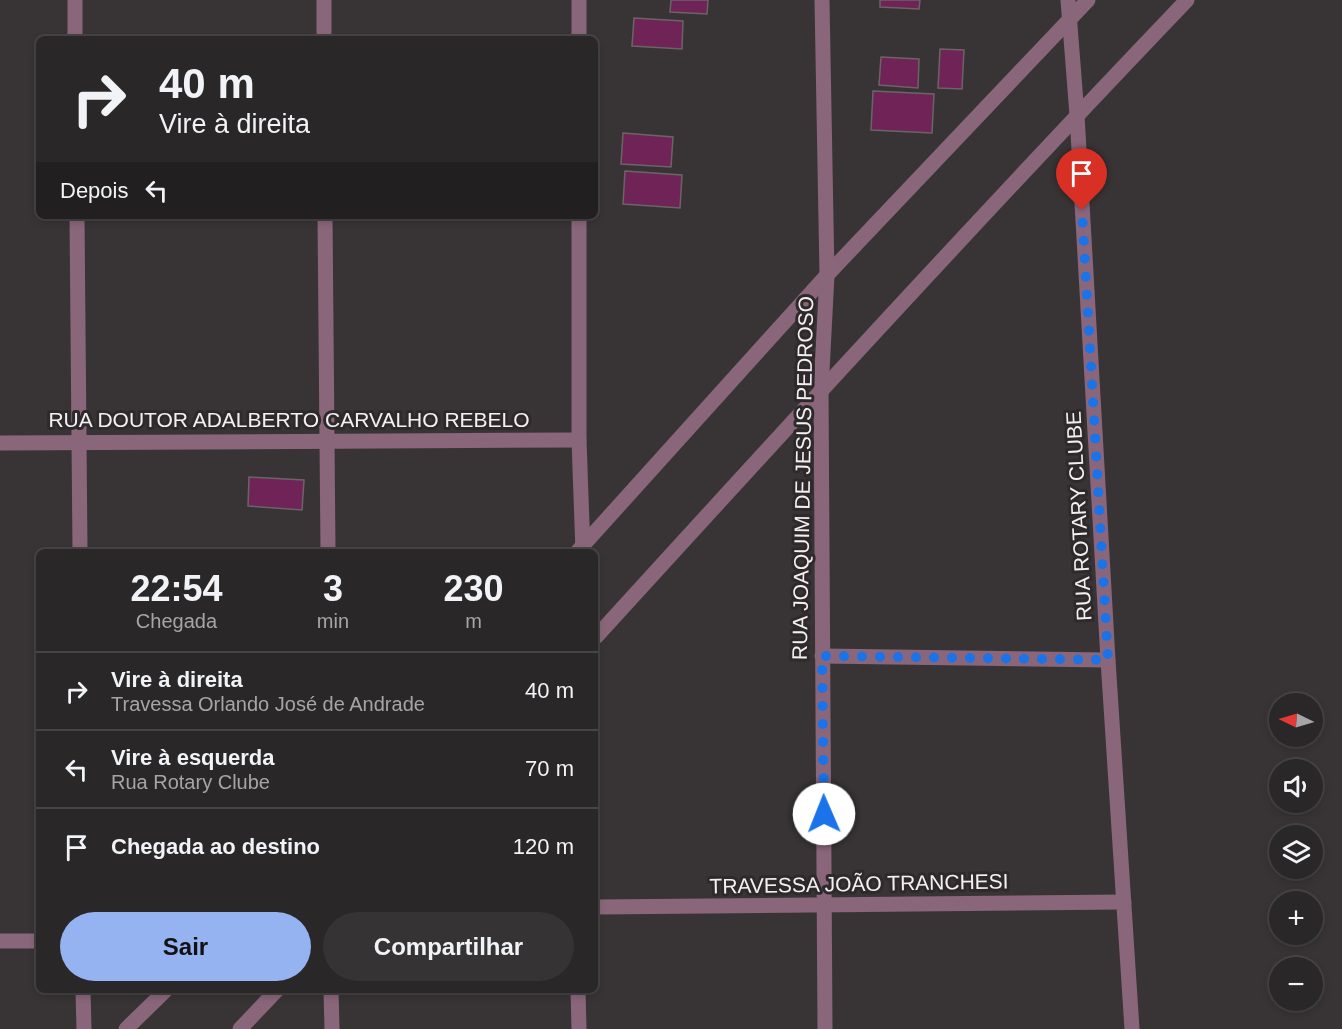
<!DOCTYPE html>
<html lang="pt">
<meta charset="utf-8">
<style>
body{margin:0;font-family:Helvetica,sans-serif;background:#363334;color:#f1f3f6;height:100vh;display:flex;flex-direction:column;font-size:22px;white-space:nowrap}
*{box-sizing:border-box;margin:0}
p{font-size:20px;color:#a5a5a8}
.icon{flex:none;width:33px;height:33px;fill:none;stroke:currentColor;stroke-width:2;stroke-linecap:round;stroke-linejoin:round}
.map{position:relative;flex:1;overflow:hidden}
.panel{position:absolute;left:36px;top:549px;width:562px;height:444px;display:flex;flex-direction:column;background:#2a2728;border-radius:9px;box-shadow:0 3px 9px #0003,0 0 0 2px #464445}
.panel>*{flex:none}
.hud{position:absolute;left:36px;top:36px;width:562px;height:183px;border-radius:9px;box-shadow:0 3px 9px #0003,0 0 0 2px #464445;background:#2a2728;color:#f1f3f6;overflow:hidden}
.needle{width:39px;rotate:275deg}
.buttons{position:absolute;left:1269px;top:693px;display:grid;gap:12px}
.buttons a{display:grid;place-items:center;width:54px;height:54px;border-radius:50%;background:#2a2728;box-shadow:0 3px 9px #0003,0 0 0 2px #464445;font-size:30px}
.pin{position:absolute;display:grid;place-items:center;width:51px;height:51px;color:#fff;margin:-62px -26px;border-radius:50% 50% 50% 0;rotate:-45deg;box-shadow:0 0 6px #0007}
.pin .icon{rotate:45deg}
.me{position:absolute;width:66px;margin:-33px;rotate:359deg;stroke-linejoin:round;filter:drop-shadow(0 0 4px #0008)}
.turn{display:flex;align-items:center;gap:21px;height:126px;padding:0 24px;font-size:27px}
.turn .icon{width:78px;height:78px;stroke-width:2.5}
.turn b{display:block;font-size:42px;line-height:51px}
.then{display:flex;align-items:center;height:57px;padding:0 24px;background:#0003;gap:12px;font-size:22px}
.eta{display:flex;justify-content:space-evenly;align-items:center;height:102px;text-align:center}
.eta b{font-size:36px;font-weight:700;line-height:42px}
.action{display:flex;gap:12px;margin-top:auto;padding:12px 24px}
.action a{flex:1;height:69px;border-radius:36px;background:#95b2f1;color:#111;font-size:24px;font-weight:700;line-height:69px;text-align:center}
.action a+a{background:#363334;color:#f1f3f6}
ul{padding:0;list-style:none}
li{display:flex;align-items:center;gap:18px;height:78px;padding:0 24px;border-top:2px solid #464445}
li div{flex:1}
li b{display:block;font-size:22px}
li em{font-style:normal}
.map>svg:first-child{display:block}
</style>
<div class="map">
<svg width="1342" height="1029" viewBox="0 0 1342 1029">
<rect width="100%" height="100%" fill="#383436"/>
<!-- building -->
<g fill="#702357" stroke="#696567" stroke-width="1.5">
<polygon points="671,0 708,0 707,14 670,12"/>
<polygon points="880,0 920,0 919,9 880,7"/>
<polygon points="634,18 683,21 682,49 632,46"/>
<polygon points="940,49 964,50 962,89 938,88"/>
<polygon points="881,57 919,59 918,88 879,85"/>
<polygon points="873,91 934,94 932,133 871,130"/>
<polygon points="623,133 673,137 671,167 621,164"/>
<polygon points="625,171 682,175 680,208 623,204"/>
<polygon points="249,477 304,480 302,510 248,506"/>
</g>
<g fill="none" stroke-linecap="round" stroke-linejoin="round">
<!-- minor -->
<g stroke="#8a667b" stroke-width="15">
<polyline points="75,0 75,39"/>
<polyline points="324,0 324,39"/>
<polyline points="579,0 579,39"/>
<polyline points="822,0 827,275 821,390 825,1029"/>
<polyline points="1068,0 1077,115 1108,660 1132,1029"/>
<polyline points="77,216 80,552"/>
<polyline points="325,216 328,552"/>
<polyline points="579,216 579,440 583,552"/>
<polyline points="0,443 579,440"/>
<polyline points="822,656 1108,660"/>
<polyline points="596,907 1124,902"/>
<polyline points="0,941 39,941"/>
<polyline points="83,990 84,1029"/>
<polyline points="331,990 332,1029"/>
<polyline points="578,990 579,1029"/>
</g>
<!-- tertiary -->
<g stroke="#8a667b" stroke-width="15">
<polyline points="577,552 827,275 1088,0"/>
<path d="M596 637C791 423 987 209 1187 0"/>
<polyline points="126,1029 166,990"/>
<polyline points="240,1029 277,990"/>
</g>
</g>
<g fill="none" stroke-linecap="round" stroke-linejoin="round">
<!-- route -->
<polyline stroke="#1a73e8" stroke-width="10" stroke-dasharray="0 18" points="824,814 822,656 1108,660 1082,210"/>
</g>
<g text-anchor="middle" stroke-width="6" stroke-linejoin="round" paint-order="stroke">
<!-- street labels -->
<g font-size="21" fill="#f3f0f2" stroke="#2e2a2c">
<text x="289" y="427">RUA DOUTOR ADALBERTO CARVALHO REBELO</text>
<text transform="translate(803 478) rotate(-89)" y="7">RUA JOAQUIM DE JESUS PEDROSO</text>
<text transform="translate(1079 516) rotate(-93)" y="7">RUA ROTARY CLUBE</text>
<text transform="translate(859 884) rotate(-1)" y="7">TRAVESSA JOÃO TRANCHESI</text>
</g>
</g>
</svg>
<div class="buttons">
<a><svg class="needle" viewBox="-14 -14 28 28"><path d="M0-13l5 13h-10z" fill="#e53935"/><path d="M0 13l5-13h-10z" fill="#a5a5a8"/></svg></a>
<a><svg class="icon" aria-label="sound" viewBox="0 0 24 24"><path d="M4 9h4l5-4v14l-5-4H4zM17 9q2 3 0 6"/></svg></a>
<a><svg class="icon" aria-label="layers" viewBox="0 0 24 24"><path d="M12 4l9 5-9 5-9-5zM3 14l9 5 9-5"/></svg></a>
<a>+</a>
<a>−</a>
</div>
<div class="pin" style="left:1082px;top:210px;background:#d93025"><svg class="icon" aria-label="arrive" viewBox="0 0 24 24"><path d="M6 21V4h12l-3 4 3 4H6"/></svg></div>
<svg class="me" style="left:824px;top:814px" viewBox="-20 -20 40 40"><circle r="19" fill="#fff"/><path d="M0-13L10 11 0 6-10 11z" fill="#1a73e8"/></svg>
<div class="hud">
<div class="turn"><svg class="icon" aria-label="right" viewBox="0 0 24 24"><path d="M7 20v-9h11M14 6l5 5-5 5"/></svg><div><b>40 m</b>Vire à direita</div></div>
<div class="then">Depois<svg class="icon" aria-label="left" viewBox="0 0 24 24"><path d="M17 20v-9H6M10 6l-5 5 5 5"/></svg></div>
</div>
<section class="panel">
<div class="eta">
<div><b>22:54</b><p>Chegada</p></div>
<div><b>3</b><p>min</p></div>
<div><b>230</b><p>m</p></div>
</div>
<ul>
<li><svg class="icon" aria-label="right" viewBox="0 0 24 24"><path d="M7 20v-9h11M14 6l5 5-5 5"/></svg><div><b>Vire à direita</b><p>Travessa Orlando José de Andrade</p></div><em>40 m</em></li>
<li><svg class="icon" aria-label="left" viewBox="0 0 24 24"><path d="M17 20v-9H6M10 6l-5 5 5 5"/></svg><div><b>Vire à esquerda</b><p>Rua Rotary Clube</p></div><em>70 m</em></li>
<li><svg class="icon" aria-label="arrive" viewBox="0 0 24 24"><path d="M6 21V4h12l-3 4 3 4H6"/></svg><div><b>Chegada ao destino</b></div><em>120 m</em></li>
</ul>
<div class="action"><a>Sair</a><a>Compartilhar</a></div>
</section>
</div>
